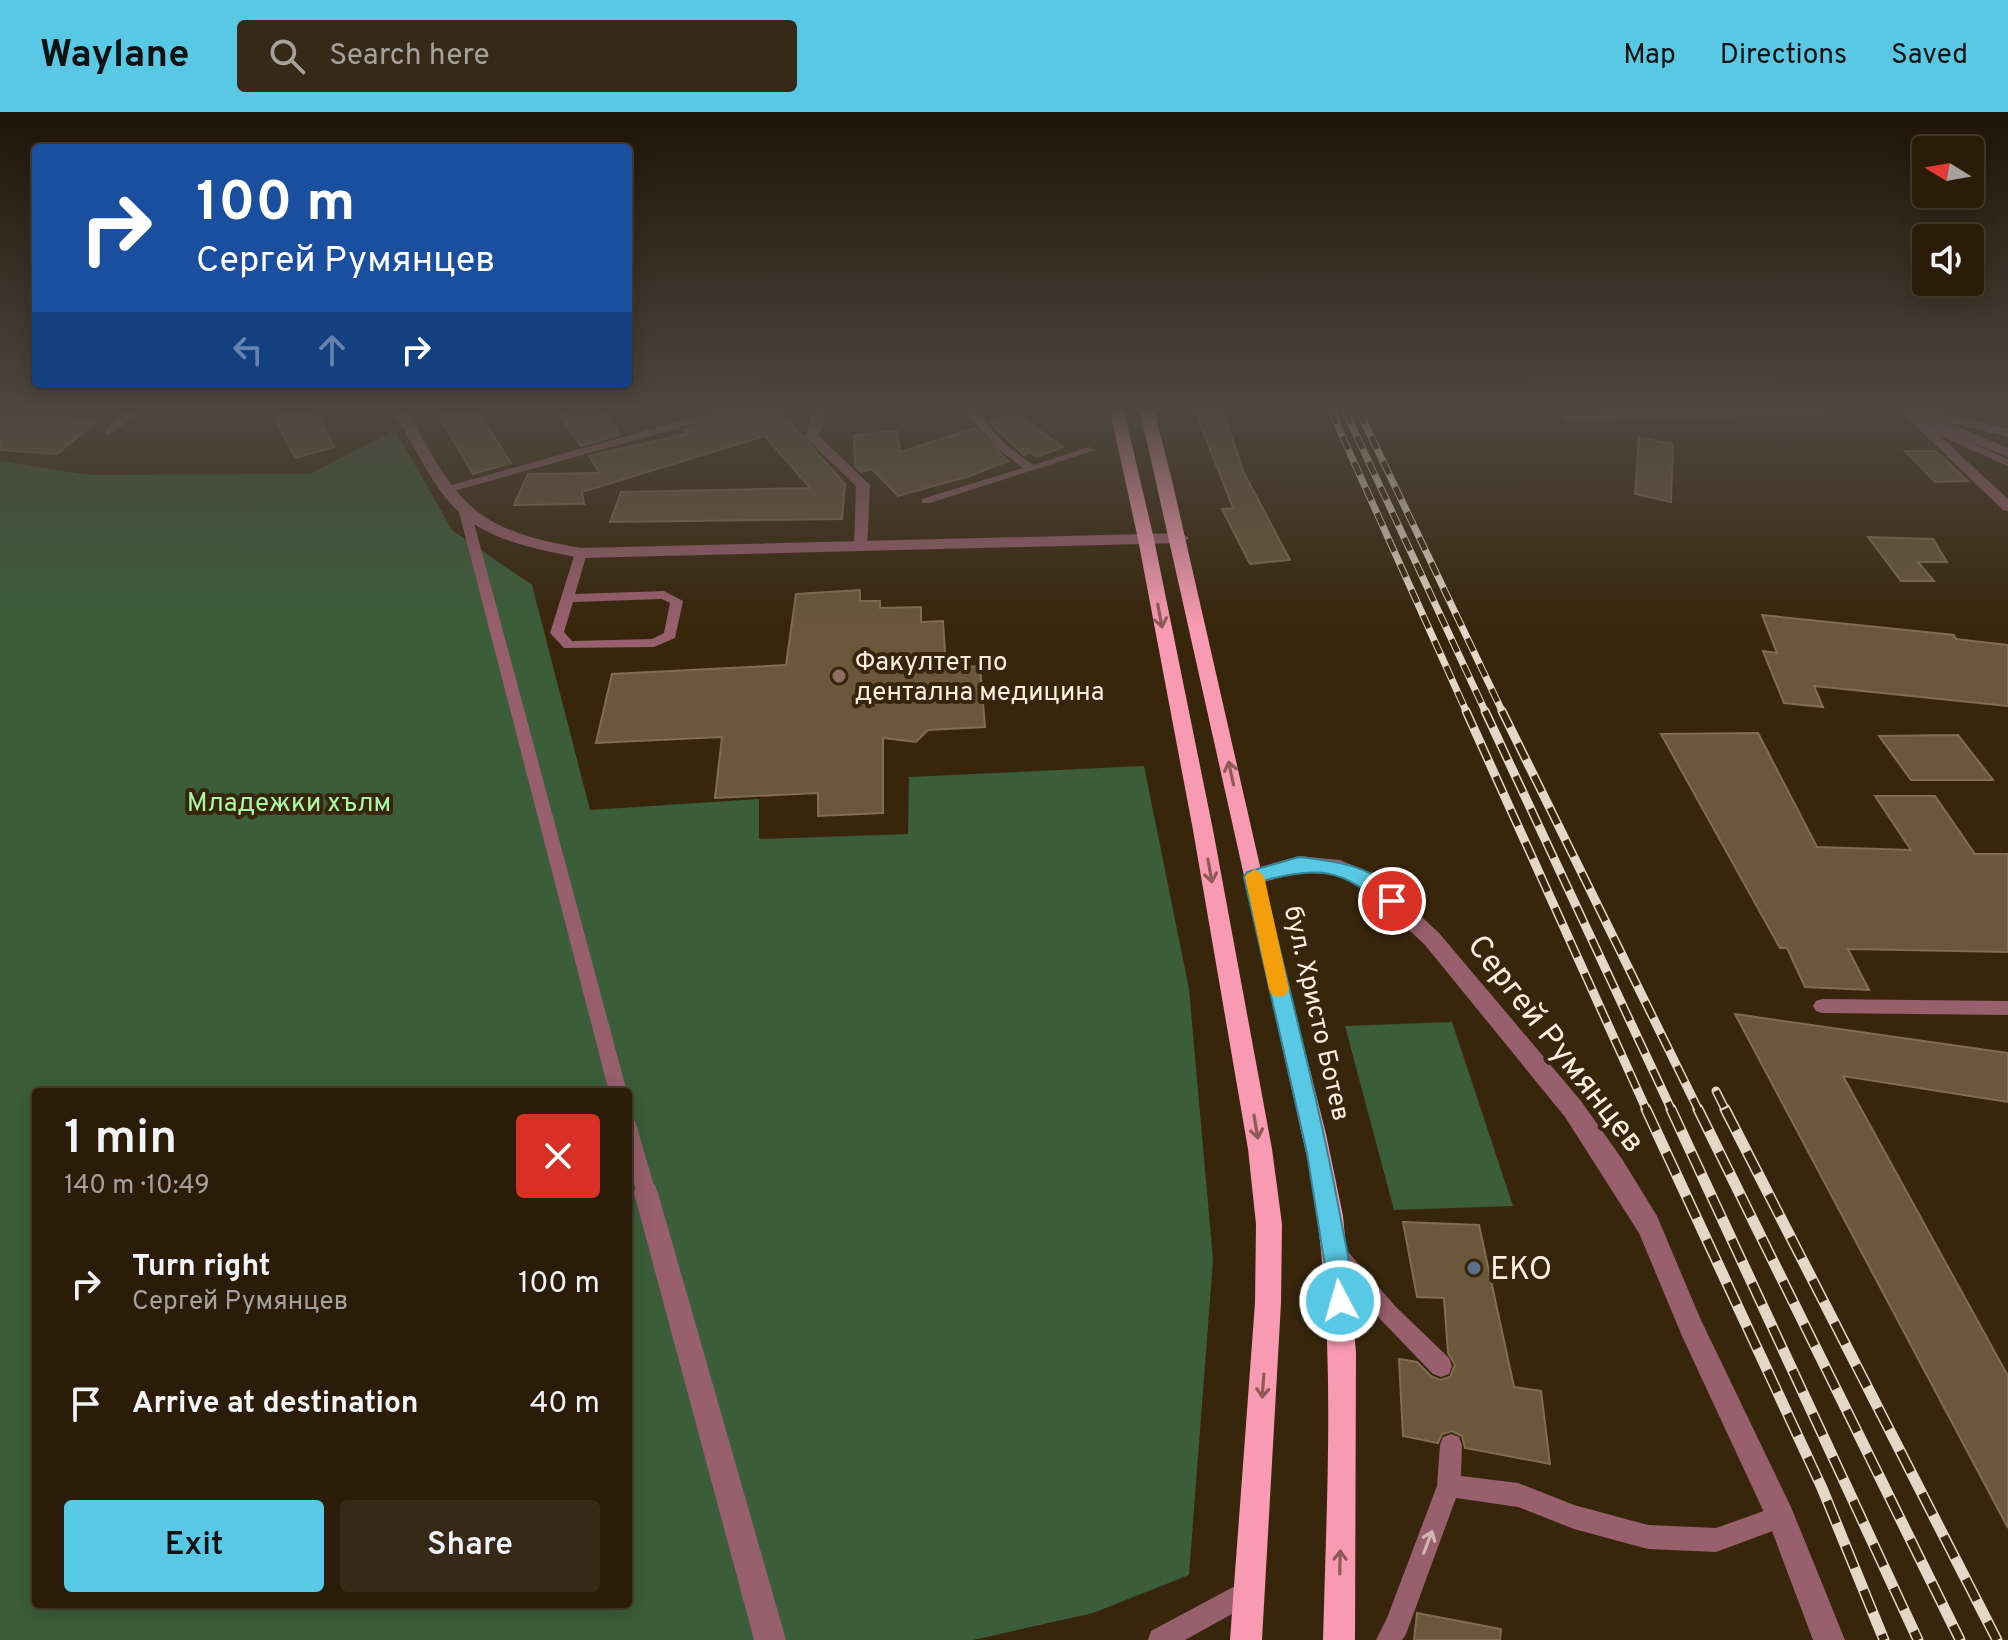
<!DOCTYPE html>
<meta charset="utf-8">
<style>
body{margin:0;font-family:Overpass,sans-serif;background:#362917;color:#f1f3f6;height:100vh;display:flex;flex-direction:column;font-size:30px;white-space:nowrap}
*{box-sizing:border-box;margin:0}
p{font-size:26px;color:#a5a19c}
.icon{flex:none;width:44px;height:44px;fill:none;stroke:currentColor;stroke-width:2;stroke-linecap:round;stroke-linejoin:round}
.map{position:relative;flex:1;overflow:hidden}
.side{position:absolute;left:32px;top:976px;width:600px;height:520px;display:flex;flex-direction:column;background:#2a1c09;border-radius:8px;box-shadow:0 4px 20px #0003,0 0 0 2px #463a2a}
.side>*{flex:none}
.hud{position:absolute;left:32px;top:32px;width:600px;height:244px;border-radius:8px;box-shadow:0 4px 20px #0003,0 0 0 2px #463a2a;background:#1a4fa0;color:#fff;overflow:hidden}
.needle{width:52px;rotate:281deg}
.tools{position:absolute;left:1912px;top:24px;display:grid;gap:16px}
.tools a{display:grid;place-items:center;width:72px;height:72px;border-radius:8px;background:#2a1c09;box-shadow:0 4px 20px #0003,0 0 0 2px #463a2a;font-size:40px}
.pin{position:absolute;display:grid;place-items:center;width:68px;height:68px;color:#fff;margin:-34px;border:4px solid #fff;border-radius:50%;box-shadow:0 2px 8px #0007}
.me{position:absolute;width:88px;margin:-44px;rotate:354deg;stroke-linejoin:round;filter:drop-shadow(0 0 6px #0008)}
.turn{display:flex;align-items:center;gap:28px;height:168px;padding:0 32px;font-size:36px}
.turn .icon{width:104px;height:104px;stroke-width:2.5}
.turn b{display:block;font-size:56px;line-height:68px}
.lanes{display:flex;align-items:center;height:76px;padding:0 32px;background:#0003;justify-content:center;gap:40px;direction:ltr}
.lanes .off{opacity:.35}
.round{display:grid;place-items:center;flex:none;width:84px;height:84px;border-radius:8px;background:#362917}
.headline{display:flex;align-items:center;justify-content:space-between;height:136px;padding:0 32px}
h1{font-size:48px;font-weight:600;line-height:60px}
.primary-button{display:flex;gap:16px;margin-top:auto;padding:16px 32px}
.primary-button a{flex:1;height:92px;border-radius:8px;background:#58c8e4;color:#111;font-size:32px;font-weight:600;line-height:92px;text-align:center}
.primary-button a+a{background:#362917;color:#f1f3f6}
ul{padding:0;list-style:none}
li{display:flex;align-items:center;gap:24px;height:120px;padding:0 32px}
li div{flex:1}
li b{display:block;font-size:30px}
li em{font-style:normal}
header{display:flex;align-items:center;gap:48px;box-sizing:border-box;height:112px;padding:0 40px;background:#58c8e4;color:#111}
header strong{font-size:38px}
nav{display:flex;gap:44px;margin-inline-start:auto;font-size:28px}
.search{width:560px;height:72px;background:#362917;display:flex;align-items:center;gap:20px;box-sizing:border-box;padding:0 28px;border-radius:8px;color:#a5a19c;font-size:30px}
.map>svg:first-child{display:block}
</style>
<header>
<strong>Waylane</strong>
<div class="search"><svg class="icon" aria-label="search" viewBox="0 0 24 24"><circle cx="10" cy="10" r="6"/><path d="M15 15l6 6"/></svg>Search here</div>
<nav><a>Map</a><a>Directions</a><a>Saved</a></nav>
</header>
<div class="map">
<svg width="2008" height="1528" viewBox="0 0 2008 1528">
<rect width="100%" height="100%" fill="#38260c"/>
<!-- green -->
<g fill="#3b5d39" fill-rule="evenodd">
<path d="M395 318 452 418 532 473 590 698 759 687V727L908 722 909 665 1144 654 1189 877 1213 1148 1189 1463 1093 1501 973 1528H0V349L89 363 310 362ZM36 980H628V1492H36Z"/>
<polygon points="1452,910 1513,1094 1394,1098 1345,914"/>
</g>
<!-- building -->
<g fill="#6a573c" stroke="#816d51" stroke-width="2">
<polygon points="271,299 315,299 334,335 295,346"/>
<polygon points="436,299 478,299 511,351 473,362"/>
<polygon points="558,299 603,299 620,323 581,334"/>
<polygon points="742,299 780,299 845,372 842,407 610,410 621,380 810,376 765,324 582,380 584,392 514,393 528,362 600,361 589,344 686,322 683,318"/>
<polygon points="1195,299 1223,299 1243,359 1290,448 1250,452 1222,397 1233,396"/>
<polygon points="1016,302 1063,335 1037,345 1030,340 1024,343 990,311"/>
<polygon points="0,303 97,309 57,342 0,338"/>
<polygon points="975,316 1008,349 970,364 898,384 872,357 861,360 855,354 854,323 897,319 900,340"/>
<polygon points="1639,326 1673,332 1671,390 1635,382"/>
<polygon points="1905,339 1936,339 1968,369 1935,370"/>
<polygon points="1868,425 1933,427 1947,450 1918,450 1934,469 1901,469"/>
<polygon points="860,478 860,489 880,489 880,496 921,495 921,510 943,509 946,556 980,554 985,615 928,618 916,630 883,626 883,701 818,704 818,681 715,686 722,625 596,631 612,562 786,553 796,482"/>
<polygon points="1762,503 1954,523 1956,527 2008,533 2008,594 1814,574 1823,595 1784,591 1763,539 1777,541"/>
<polygon points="1758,621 1817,735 1911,738 1875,684 1935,684 1975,742 2008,742 2008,840 1848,837 1869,878 1805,875 1787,836 1780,836 1661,622"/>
<polygon points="1958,623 1993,668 1911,668 1879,624"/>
<polygon points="1735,902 2008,941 2008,990 1843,964 2008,1264 2008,1416"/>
<polygon points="1403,1110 1479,1113 1514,1275 1541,1279 1550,1352 1465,1336 1462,1324 1452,1319 1442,1322 1438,1331 1403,1324 1399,1247 1417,1250 1431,1264 1440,1268 1450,1265 1455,1253 1448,1241 1444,1186 1417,1185"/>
<polygon points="1417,1501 1501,1517 1500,1528 1414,1528"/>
</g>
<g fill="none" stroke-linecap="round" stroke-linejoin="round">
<!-- service -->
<g fill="#985f6d" fill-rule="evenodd">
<polygon points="105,299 137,299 138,301 109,323 105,322 105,318 123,303"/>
<polygon points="964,299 975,299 1006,333 1033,353 1089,335 1095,338 930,391 922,391 922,387 1023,356 998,337"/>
<polygon points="1702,299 1858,299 1853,302 1565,309 1560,306 1565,303"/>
<polygon points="1917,307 2008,347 2008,354 1913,312 1912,310"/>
<polygon points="465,396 471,400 627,980 609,980 459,400"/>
<path d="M581 437 587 441 575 482 664 479 683 489 675 526 654 535 564 536 550 521 575 441ZM662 487 670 491 664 521 652 527 572 529 564 520 573 490Z"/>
<polygon points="1822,887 2008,889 2008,903 1822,901 1816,899 1813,894 1816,889"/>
<polygon points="628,1006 635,1009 637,1015 656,1081 653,1088 646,1090 639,1088 628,1050"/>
<polygon points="1336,1131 1343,1134 1395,1194 1449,1246 1452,1254 1449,1262 1441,1265 1433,1262 1381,1208 1329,1148 1326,1141 1329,1134"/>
<polygon points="1451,1322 1459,1325 1462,1333 1461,1364 1518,1371 1574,1393 1648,1413 1716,1416 1781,1393 1789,1397 1793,1405 1789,1413 1716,1440 1648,1437 1574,1417 1518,1395 1456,1386 1406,1522 1402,1528 1376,1528 1387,1506 1437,1374 1440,1333 1443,1325"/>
<polygon points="1250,1466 1259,1469 1262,1478 1259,1487 1185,1528 1148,1528 1151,1519"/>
</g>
<!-- pedestrian -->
<polygon fill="#985f6d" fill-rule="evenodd" points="646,1069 655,1073 658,1081 786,1528 754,1528 634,1081 637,1073"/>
<!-- minor -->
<g fill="#985f6d" fill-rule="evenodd">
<polygon points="716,299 739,299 450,380 445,381 438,377"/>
<polygon points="814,299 827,299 819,324 870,373 867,438 857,438 854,435 856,374 805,325"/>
<polygon points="1904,299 1930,299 2008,317 2008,325"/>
<polygon points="1299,744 1340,748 1379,765 1439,821 1581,989 1622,1047 1657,1104 1700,1206 1791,1395 1845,1528 1813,1528 1769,1411 1682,1224 1639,1121 1565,1005 1425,833 1365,777 1337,763 1299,760 1253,773 1246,771 1243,765 1246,759"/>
</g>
<!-- tertiary -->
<g fill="#985f6d" fill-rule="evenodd">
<path d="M394 299H407C459 392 471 417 581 436L1181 421 1189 426 1181 431 581 446C459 424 450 403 394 299Z"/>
<polygon points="1900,299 1924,301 2008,336 2008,345 1928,313 2008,387 2008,399 2003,398"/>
</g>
<!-- primary -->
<g fill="#f89ab1" fill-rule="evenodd">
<polygon points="1110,299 1124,299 1154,427 1213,718 1272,1037 1282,1112 1281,1191 1262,1528 1230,1528 1255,1191 1256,1112 1248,1037 1193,718 1138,427"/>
<path d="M1140 299H1154L1171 364 1275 820 1326 1022 1343 1104 1356 1240 1355 1528H1323C1327 1372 1337 1218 1311 1063Z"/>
</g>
<defs>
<g id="rail-far2">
<polyline points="1331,299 1467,601"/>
<polyline points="1345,299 1486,601"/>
<polyline points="1359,299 1503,601"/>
</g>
<g id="rail-far1">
<polyline points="1466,599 1647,999"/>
<polyline points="1485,599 1672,999"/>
<polyline points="1502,599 1699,999"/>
<polyline points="1716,979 1726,999"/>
</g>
<g id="rail">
<polyline points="1646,997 1822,1376 1884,1528"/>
<polyline points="1671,997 1918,1528"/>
<polyline points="1698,997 1960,1528"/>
<polyline points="1725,997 1997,1528"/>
</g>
</defs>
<!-- rail-far2 casing -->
<use href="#rail-far2" stroke="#e4d7c7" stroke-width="7"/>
<!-- rail-far1 casing -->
<use href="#rail-far1" stroke="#e4d7c7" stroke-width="9"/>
<!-- rail casing -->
<use href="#rail" stroke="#e4d7c7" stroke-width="11"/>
<!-- rail-far2 -->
<use href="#rail-far2" stroke="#38260c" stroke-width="5" stroke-dasharray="14" stroke-linecap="butt"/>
<!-- rail-far1 -->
<use href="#rail-far1" stroke="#38260c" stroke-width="6" stroke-dasharray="18" stroke-linecap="butt"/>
<!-- rail -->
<use href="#rail" stroke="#38260c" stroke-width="8" stroke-dasharray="24" stroke-linecap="butt"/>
</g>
<!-- one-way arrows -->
<defs><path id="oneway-shaft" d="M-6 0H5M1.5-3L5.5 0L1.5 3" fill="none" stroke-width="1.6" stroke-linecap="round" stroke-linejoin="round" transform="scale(2)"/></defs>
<g stroke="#8e5a56">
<use href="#oneway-shaft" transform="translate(1160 504) rotate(79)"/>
<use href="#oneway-shaft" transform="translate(1231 661) rotate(-102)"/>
<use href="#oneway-shaft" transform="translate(1210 759) rotate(80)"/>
<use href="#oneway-shaft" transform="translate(1256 1015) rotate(80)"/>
<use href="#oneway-shaft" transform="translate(1263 1274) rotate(94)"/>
<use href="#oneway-shaft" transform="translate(1340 1450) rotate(-89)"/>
</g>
<use stroke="#d4b6b3" href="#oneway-shaft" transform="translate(1428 1430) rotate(-69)"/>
<!-- sky -->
<linearGradient id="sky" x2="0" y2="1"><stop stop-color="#1f1507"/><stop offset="0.58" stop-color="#4d4740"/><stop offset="1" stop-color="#4d4740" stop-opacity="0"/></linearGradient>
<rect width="2008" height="513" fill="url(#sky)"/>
<!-- route -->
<path fill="#58c8e4" stroke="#398294" stroke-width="2" d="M1299 745C1335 749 1381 754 1401 789L1398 795H1385C1344 756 1316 754 1263 769 1290 881 1320 994 1341 1108 1345 1131 1357 1176 1349 1198L1340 1201 1332 1198 1307 1041 1244 765 1247 760Z"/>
<!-- slow -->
<polygon fill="#f59e0b" points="1255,757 1264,764 1289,877 1286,883 1279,885 1272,883 1269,877 1245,764"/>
<!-- markers -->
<circle fill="#8d6e63" stroke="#38260c" stroke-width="3" cx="839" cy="564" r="8"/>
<circle fill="#5c6f8a" stroke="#38260c" stroke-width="3" cx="1474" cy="1156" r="8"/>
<g text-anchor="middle" stroke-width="8" stroke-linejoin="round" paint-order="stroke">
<!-- poi labels -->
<g font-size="26" fill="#fcf0e1" stroke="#38260c" text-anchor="start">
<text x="855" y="558">Факултет по<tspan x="855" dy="30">дентална медицина</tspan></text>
</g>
<!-- park labels -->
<g font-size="26" fill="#a9faa5" stroke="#38260c">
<text x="289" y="699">Младежки хълм</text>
</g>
<!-- street labels -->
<g font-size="26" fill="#fcf0e1" stroke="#38260c">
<text transform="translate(1318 901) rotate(77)" y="9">бул. Христо Ботев</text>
</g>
<!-- near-street labels -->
<g font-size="32" fill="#fcf0e1" stroke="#38260c">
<text transform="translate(1557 931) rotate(52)" y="11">Сергей Румянцев</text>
</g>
<!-- near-poi labels -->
<g font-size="32" fill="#fcf0e1" stroke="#38260c" text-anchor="start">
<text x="1490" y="1167">EKO</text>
</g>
</g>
</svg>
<div class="tools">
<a><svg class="needle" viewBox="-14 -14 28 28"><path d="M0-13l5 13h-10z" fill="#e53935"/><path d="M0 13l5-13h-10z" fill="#a5a19c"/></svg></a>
<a><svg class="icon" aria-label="sound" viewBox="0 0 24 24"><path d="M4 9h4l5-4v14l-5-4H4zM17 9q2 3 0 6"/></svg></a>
</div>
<div class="pin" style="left:1392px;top:789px;background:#d93025"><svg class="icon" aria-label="arrive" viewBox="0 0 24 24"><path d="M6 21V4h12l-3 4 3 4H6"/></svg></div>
<svg class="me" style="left:1340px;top:1189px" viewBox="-20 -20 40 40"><circle r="17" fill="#58c8e4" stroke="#fff" stroke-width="3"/><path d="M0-11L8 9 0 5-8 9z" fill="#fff"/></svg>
<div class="hud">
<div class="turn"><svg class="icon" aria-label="right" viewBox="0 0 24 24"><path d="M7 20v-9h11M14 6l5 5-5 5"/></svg><div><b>100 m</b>Сергей Румянцев</div></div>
<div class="lanes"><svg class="icon off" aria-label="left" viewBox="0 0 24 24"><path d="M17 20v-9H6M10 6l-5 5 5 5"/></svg><svg class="icon off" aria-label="ahead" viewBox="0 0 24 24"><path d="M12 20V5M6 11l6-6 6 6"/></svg><svg class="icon" aria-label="right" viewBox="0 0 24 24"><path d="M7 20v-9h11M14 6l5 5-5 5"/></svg></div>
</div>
<section class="side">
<div class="headline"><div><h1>1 min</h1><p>140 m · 10:49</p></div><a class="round" style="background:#d93025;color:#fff"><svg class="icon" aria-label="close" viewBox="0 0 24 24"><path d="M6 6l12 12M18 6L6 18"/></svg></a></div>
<ul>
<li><svg class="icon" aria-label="right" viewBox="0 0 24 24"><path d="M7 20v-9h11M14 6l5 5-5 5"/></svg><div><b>Turn right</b><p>Сергей Румянцев</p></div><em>100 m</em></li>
<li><svg class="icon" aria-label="arrive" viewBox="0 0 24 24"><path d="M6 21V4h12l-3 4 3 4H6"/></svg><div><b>Arrive at destination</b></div><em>40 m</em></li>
</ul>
<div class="primary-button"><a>Exit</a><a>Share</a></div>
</section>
</div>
